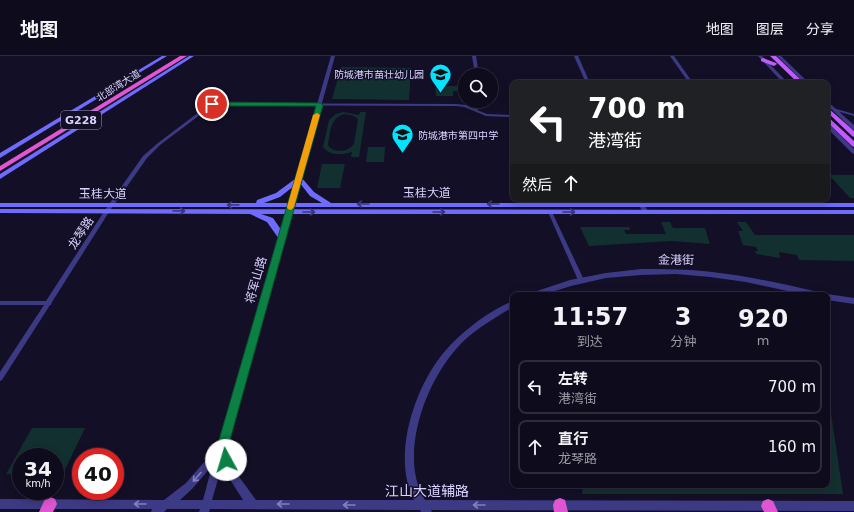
<!DOCTYPE html>
<html lang="zh">
<meta charset="utf-8">
<style>
body{margin:0;font-family:"DejaVu Sans","Noto Sans SC",sans-serif;background:#171425;color:#f1f3f6;height:100vh;display:flex;flex-direction:column;font-size:15px;white-space:nowrap}
*{box-sizing:border-box;margin:0}
p{font-size:13px;color:#9b9ba3}
.icon{flex:none;width:22px;height:22px;fill:none;stroke:currentColor;stroke-width:2;stroke-linecap:round;stroke-linejoin:round}
.map{position:relative;flex:1;overflow:hidden}
.drawer{position:absolute;left:510px;top:236px;width:320px;height:196px;display:flex;flex-direction:column;background:#0e0b1c;border-radius:8px;box-shadow:0 2px 10px #0003,0 0 0 1px #2e2b3b}
.drawer>*{flex:none}
.guide{position:absolute;left:510px;top:24px;width:320px;height:122px;border-radius:8px;box-shadow:0 2px 10px #0003,0 0 0 1px #2e2b3b;background:#202124;color:#fff;overflow:hidden}
.controls{position:absolute;left:458px;top:12px;display:grid;gap:8px}
.controls a{display:grid;place-items:center;width:40px;height:40px;border-radius:50%;background:#0e0b1c;box-shadow:0 2px 10px #0003,0 0 0 1px #2e2b3b;font-size:20px}
.speed{position:absolute;left:12px;top:392px;display:flex;gap:8px;font-size:20px;font-weight:700;text-align:center}
.speed>*{display:grid;place-content:center;width:52px;height:52px;border-radius:50%;background:#0e0b1c;box-shadow:0 2px 10px #0003,0 0 0 1px #2e2b3b;line-height:1}
.speed small{font-size:10px;font-weight:400}
.speed .limit{border:6px solid #d22;background:#fff;color:#111}
.pin{position:absolute;display:grid;place-items:center;width:34px;height:34px;color:#fff;margin:-17px;border:2px solid #fff;border-radius:50%;box-shadow:0 1px 4px #0007}
.me{position:absolute;width:44px;margin:-22px;rotate:354deg;stroke-linejoin:round;filter:drop-shadow(0 0 3px #0008)}
.turn{display:flex;align-items:center;gap:14px;height:84px;padding:0 12px;font-size:18px}
.turn .icon{width:52px;height:52px;stroke-width:2.5}
.turn b{display:block;font-size:28px;line-height:34px}
.then{display:flex;align-items:center;height:38px;padding:0 12px;background:#0003;gap:8px;font-size:15px}
.eta{display:flex;justify-content:space-evenly;align-items:center;height:68px;text-align:center}
.eta b{font-size:24px;font-weight:700;line-height:28px}
ul{padding:0;list-style:none}
li{display:flex;align-items:center;gap:12px;height:54px;margin:0 8px 6px;padding:0 4px;border:2px solid #2e2b3b;border-radius:8px}
li div{flex:1}
li b{display:block;font-size:15px}
li em{font-style:normal}
header{display:flex;align-items:center;gap:24px;box-sizing:border-box;height:56px;padding:0 20px;background:#0e0b1c;border-bottom:1px solid #2e2b3b}
header strong{font-size:19px}
nav{display:flex;gap:22px;margin-inline-start:auto;font-size:14px}
.map>svg:first-child{display:block}
</style>
<header>
<strong>地图</strong>
<nav><a>地图</a><a>图层</a><a>分享</a></nav>
</header>
<div class="map">
<svg width="854" height="456" viewBox="0 0 854 456">
<rect width="100%" height="100%" fill="#130f26"/>
<!-- green -->
<g fill="#12302f" fill-rule="evenodd">
<polygon points="341,11 411,12 409,44 332,43"/>
<polygon points="435,30 461,30 462,35 453,35 453,40 436,40"/>
<path d="M343 56 359 59 360 56H366L359 101H351L352 96C342 99 329 100 323 91L329 64 336 58ZM345 58 354 60 358 63 354 88C348 96 336 97 329 91L328 88C331 75 330 61 345 58Z"/>
<polygon points="368,91 385,91 384,106 366,106"/>
<polygon points="322,108 345,108 340,132 317,132"/>
<polygon points="829,119 854,119 854,142 850,142"/>
<polygon points="661,166 670,166 673,172 705,172 710,188 672,185 589,190 580,171 629,171 630,174 624,174 626,178 666,178"/>
<polygon points="737,166 746,166 755,179 854,179 854,205 799,204 797,199 779,196 780,202 756,198 755,195 758,195 756,191 743,189 738,175 743,175"/>
<polygon points="827,330 843,438 582,438 583,429 827,429"/>
<polygon points="32,372 85,372 63,418 55,418 55,401 21,401 21,418 6,418"/>
</g>
<g fill="none" stroke-linecap="round" stroke-linejoin="round">
<!-- minor -->
<g fill="#3d3a85" fill-rule="evenodd">
<polygon points="472,0 476,0 479,19 475,19"/>
<polygon points="670,0 674,0 693,27 689,27"/>
<polygon points="479,45 483,45 480,52 477,54 487,58 513,59 513,61 486,60 464,51 456,50 213,49 160,89 147,102 109,156 52,246 51,249 50,249 2,324 0,325 0,316 44,249 0,249 0,245 46,245 105,154 143,100 158,87 211,47 456,48 466,49 474,52 477,50"/>
<polygon points="833,52 854,58 854,60 833,54"/>
<polygon points="773,143 778,143 781,148 781,149 777,149"/>
<polygon points="550,154 552,156 584,224 583,225 581,226 578,224 548,156"/>
</g>
<!-- tertiary -->
<g fill="#3d3a85" fill-rule="evenodd">
<path d="M331 0H335L227 390 237 418 256 444H414C392 402 413 336 441 300 456 280 489 254 513 245V251C493 263 472 275 457 292 425 327 398 401 425 444L854 445V455L431 454 432 456H421L420 454 210 453 209 456H199L200 453H167L164 456H151L152 453H0V443L164 444 186 427 218 390ZM223 406 231 425 243 444H212ZM212 410 203 444H180L192 433Z"/>
<polygon points="574,0 578,0 590,27 586,27"/>
<polygon points="758,0 762,0 788,27 783,27"/>
<polygon points="777,0 781,0 809,27 804,27"/>
<polygon points="827,45 854,69 854,74 852,73 827,49"/>
<polygon points="827,67 829,68 854,93 854,98 852,97 827,72"/>
<polygon points="636,143 642,143 648,156 647,157 643,157"/>
<path d="M641 213C665 213 688 213 712 216 748 220 783 228 818 236L821 237 822 239H806L746 226 710 221 676 218 641 219 606 222 571 230 542 239H530L531 237 570 224 606 217Z"/>
<polygon points="827,238 854,242 854,248 827,244 827,239 825,239"/>
</g>
<!-- secondary -->
<g fill="#6f6bff" fill-rule="evenodd">
<polygon points="162,0 167,0 0,102 0,97"/>
<polygon points="189,0 194,0 0,123 0,118"/>
<path d="M299 120 301 121 314 136 331 147H854V151H0V147H256L257 144 276 137ZM299 126 310 140 322 147H264L280 141Z"/>
<polygon points="0,153 854,154 854,158 261,158 273,162 286,181 282,184 279,183 267,166 250,158 0,157"/>
</g>
<!-- primary -->
<g fill="#c25bff" fill-rule="evenodd">
<polygon points="770,0 776,0 804,27 798,27"/>
<polygon points="763,2 776,7 777,8 774,10 761,5 761,3"/>
<polygon points="827,51 854,75 854,81 852,80 827,56"/>
<polygon points="827,60 854,85 854,91 852,90 827,66"/>
</g>
<!-- trunk -->
<g fill="#e055d1" fill-rule="evenodd">
<polygon points="180,0 187,0 0,115 0,110"/>
<polygon points="50,441 55,443 57,448 53,456 39,456 45,443"/>
<polygon points="560,442 565,444 568,456 554,456 553,449 555,444"/>
<polygon points="768,443 773,445 778,456 764,456 761,450 763,445"/>
</g>
</g>
<!-- one-way arrows -->
<defs><path id="oneway-shaft" d="M-6 0H5M1.5-3L5.5 0L1.5 3" fill="none" stroke-width="1.6" stroke-linecap="round" stroke-linejoin="round"/></defs>
<g stroke="#38347d">
<use href="#oneway-shaft" transform="translate(363 148) rotate(180)"/>
<use href="#oneway-shaft" transform="translate(493 148) rotate(180)"/>
<use href="#oneway-shaft" transform="translate(233 149) rotate(180)"/>
<use href="#oneway-shaft" transform="translate(179 155)"/>
<use href="#oneway-shaft" transform="translate(309 156)"/>
<use href="#oneway-shaft" transform="translate(439 156)"/>
<use href="#oneway-shaft" transform="translate(569 156)"/>
</g>
<g stroke="#837fbc">
<use href="#oneway-shaft" transform="translate(197 421) rotate(131)"/>
<use href="#oneway-shaft" transform="translate(140 448) rotate(-180)"/>
<use href="#oneway-shaft" transform="translate(283 448) rotate(-180)"/>
<use href="#oneway-shaft" transform="translate(349 449) rotate(-180)"/>
<use href="#oneway-shaft" transform="translate(479 449) rotate(-180)"/>
</g>
<!-- route -->
<polygon fill="#0b8043" stroke="#07532c" points="210,46 320,47 323,49 228,391 232,404 231,409 226,410 222,409 217,391 316,50 212,50 209,48"/>
<!-- slow -->
<polygon fill="#f59e0b" points="317,57 320,59 294,151 291,154 288,153 287,151 313,59"/>
<!-- icons -->
<defs>
<symbol id="school-pin" viewBox="-11 -11 22 30"><path d="M0 17L-7.5 6A9.5 9.5 0 1 1 7.5 6Z" fill="#00e5ff" stroke="#130f26"/><path d="M0-5L7-2L0 1L-7-2ZM-4 1L0 2.5L4 1V4Q0 6-4 4Z" fill="#111"/></symbol>
</defs>
<g fill-rule="evenodd">
<use href="#school-pin" x="428" y="6" width="25" height="34"/>
<use href="#school-pin" x="390" y="66" width="25" height="34"/>
</g>
<g text-anchor="middle" stroke-width="3" stroke-linejoin="round" paint-order="stroke">
<!-- far-poi labels -->
<g font-size="10" fill="#d9d4ff" stroke="#130f26" text-anchor="end">
<text x="424" y="22">防城港市苗壮幼儿园</text>
<text x="418" y="83" text-anchor="start">防城港市第四中学</text>
</g>
<!-- far-street labels -->
<g font-size="10" fill="#d9d4ff" stroke="#130f26">
<text transform="translate(118 29) rotate(-32)" y="4">北部湾大道</text>
</g>
<!-- shield labels -->
<rect fill="#130f26" stroke="#9e99be" stroke-width="1" x="61" y="55" width="40" height="18" rx="3"/>
<g font-size="11" font-weight="bold" fill="#d9d4ff">
<text x="81" y="68">G228</text>
</g>
<!-- street labels -->
<g font-size="12" fill="#d9d4ff" stroke="#130f26">
<text x="427" y="141">玉桂大道</text>
<text x="103" y="142">玉桂大道</text>
<text transform="translate(81 177) rotate(-57)" y="4">龙琴路</text>
<text transform="translate(676 204) rotate(1)" y="4">金港街</text>
<text transform="translate(256 224) rotate(-74)" y="4">将军山路</text>
</g>
<!-- near-street labels -->
<g font-size="14" fill="#d9d4ff" stroke="#130f26">
<text x="427" y="440">江山大道辅路</text>
</g>
</g>
</svg>
<div class="controls">
<a><svg class="icon" aria-label="search" viewBox="0 0 24 24"><circle cx="10" cy="10" r="6"/><path d="M15 15l6 6"/></svg></a>
</div>
<div class="speed"><div>34<small>km/h</small></div><div class="limit">40</div></div>
<div class="pin" style="left:212px;top:48px;background:#d93025"><svg class="icon" aria-label="arrive" viewBox="0 0 24 24"><path d="M6 21V4h12l-3 4 3 4H6"/></svg></div>
<svg class="me" style="left:226px;top:404px" viewBox="-20 -20 40 40"><circle r="19" fill="#fff"/><path d="M0-13L10 11 0 6-10 11z" fill="#0b8043"/></svg>
<div class="guide">
<div class="turn"><svg class="icon" aria-label="left" viewBox="0 0 24 24"><path d="M17 20v-9H6M10 6l-5 5 5 5"/></svg><div><b>700 m</b>港湾街</div></div>
<div class="then">然后<svg class="icon" aria-label="ahead" viewBox="0 0 24 24"><path d="M12 20V5M6 11l6-6 6 6"/></svg></div>
</div>
<section class="drawer">
<div class="eta">
<div><b>11:57</b><p>到达</p></div>
<div><b>3</b><p>分钟</p></div>
<div><b>920</b><p>m</p></div>
</div>
<ul>
<li><svg class="icon" aria-label="left" viewBox="0 0 24 24"><path d="M17 20v-9H6M10 6l-5 5 5 5"/></svg><div><b>左转</b><p>港湾街</p></div><em>700 m</em></li>
<li><svg class="icon" aria-label="ahead" viewBox="0 0 24 24"><path d="M12 20V5M6 11l6-6 6 6"/></svg><div><b>直行</b><p>龙琴路</p></div><em>160 m</em></li>
</ul>
</section>
</div>
